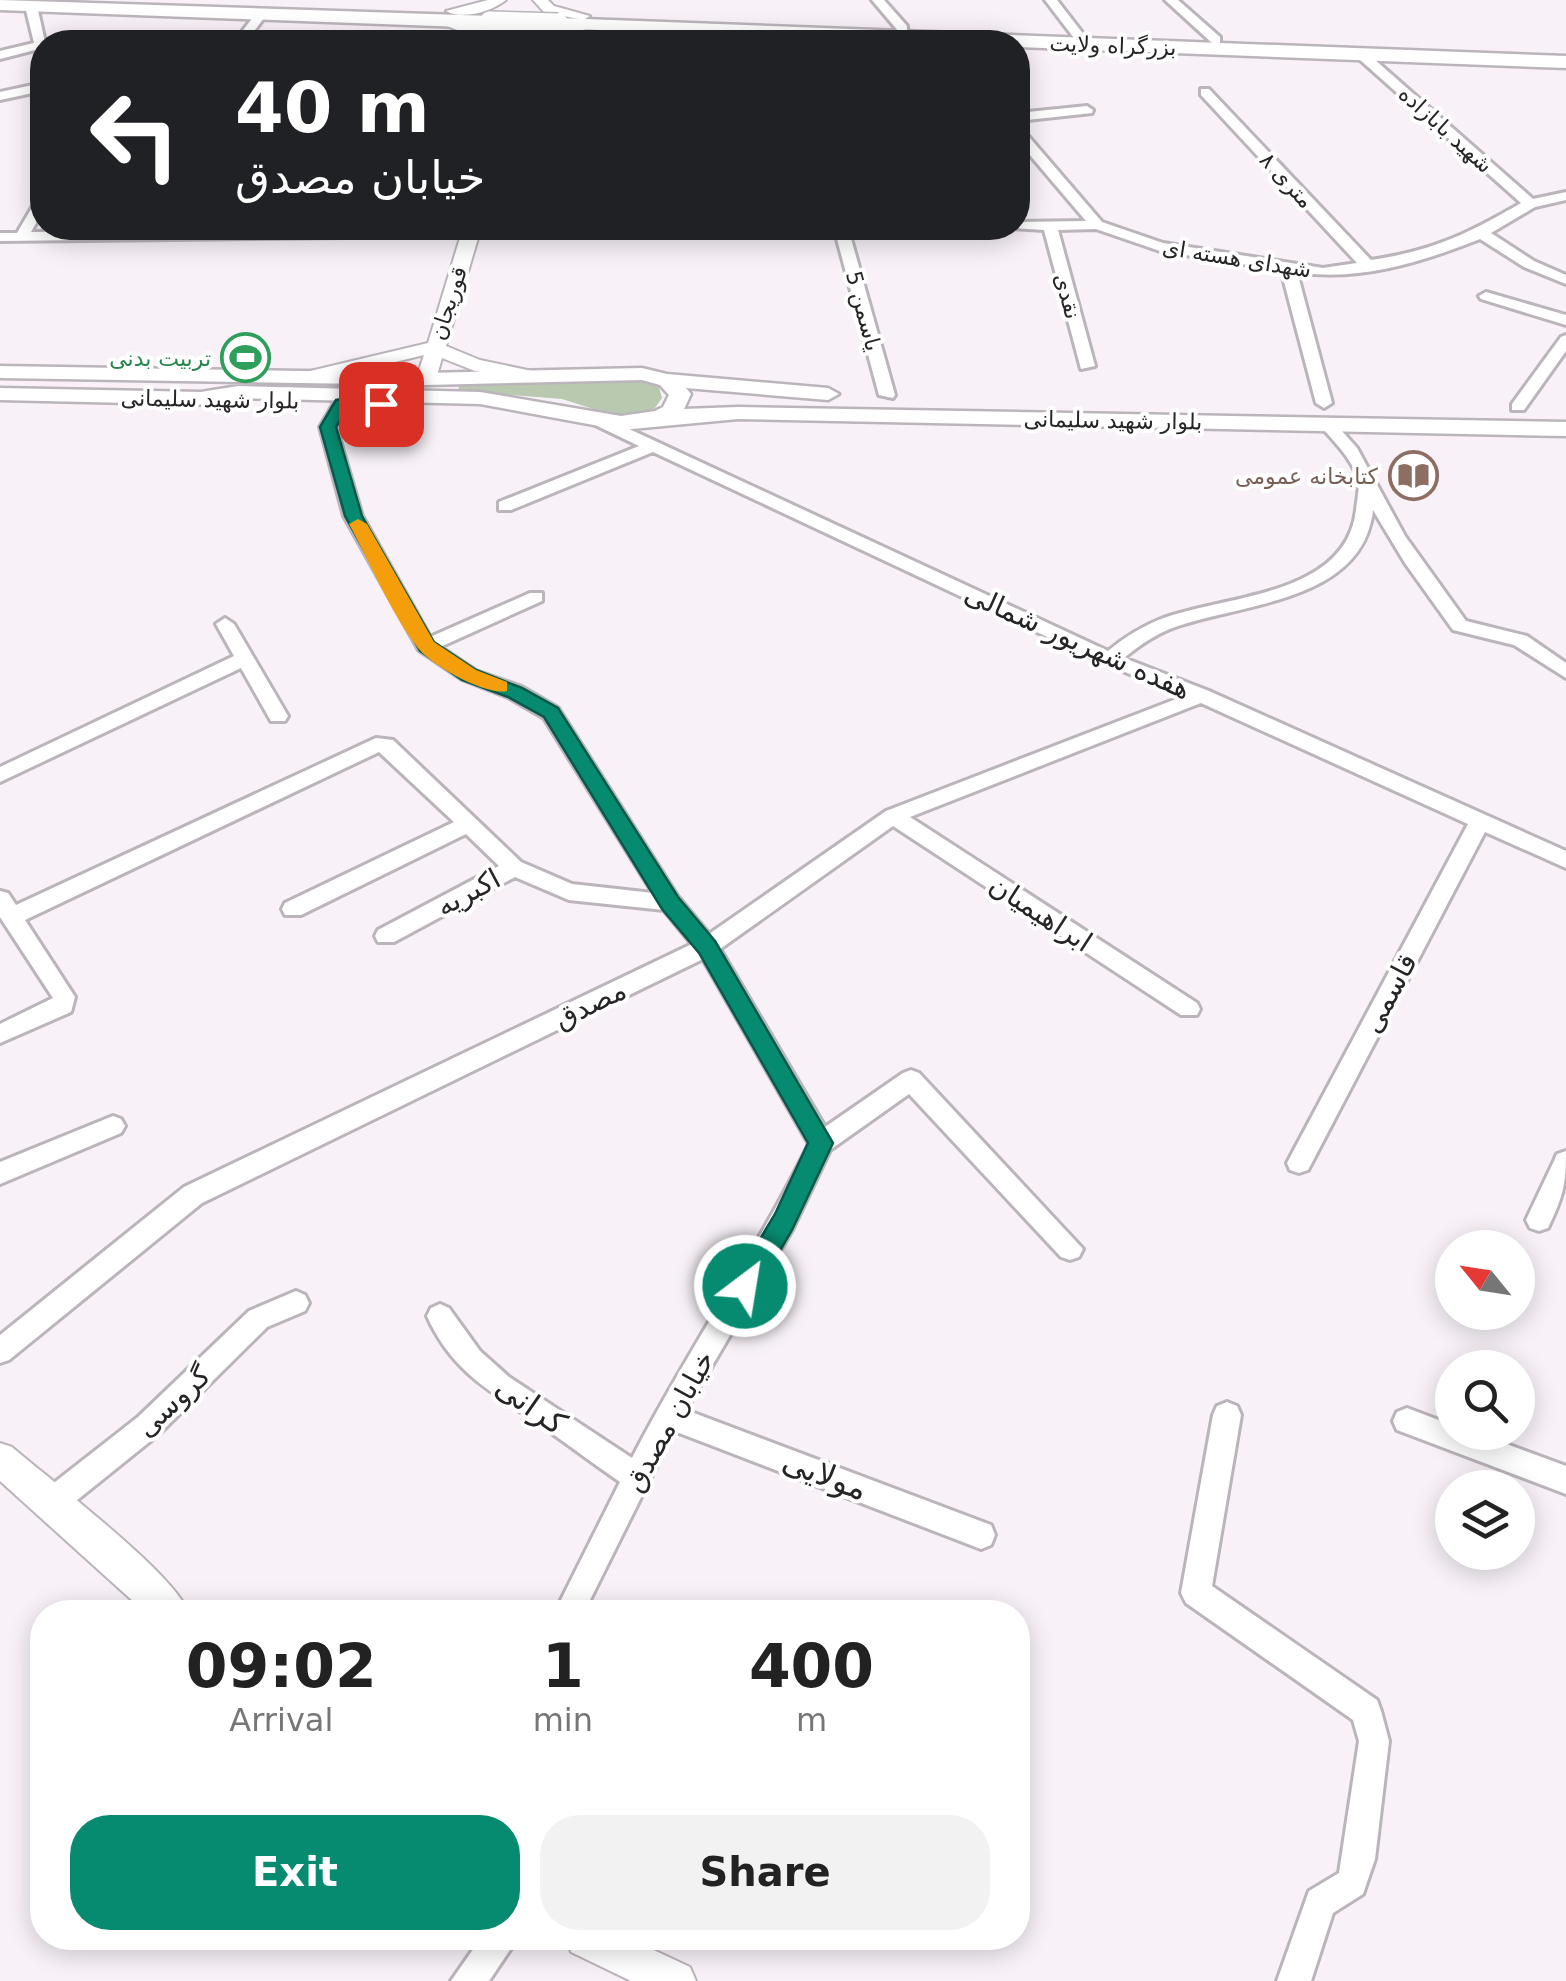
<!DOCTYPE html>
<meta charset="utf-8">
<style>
body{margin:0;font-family:"DejaVu Sans",Cairo,sans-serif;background:#f2f2f2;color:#222;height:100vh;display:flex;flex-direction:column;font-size:38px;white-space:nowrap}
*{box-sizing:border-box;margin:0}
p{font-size:32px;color:#767676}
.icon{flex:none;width:55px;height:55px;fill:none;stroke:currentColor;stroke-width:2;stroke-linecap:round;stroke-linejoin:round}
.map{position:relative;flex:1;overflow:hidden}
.sheet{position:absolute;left:30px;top:1600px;width:1000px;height:350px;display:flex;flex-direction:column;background:#fff;border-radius:40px;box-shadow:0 5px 25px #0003}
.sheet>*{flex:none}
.banner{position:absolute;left:30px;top:30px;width:1000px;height:210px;border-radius:40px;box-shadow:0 5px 25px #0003;background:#202124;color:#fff;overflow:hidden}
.needle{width:65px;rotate:300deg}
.buttons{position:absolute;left:1435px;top:1230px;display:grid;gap:20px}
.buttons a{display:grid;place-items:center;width:100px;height:100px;border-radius:50%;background:#fff;box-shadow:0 5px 25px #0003;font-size:50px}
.pin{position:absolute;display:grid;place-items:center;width:85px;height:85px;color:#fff;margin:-42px;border-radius:20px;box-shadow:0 5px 15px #0006}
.me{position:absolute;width:110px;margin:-55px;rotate:31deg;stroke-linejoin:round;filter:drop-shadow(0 0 8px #0008)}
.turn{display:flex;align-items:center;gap:35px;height:210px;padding:0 40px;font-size:45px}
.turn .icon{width:130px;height:130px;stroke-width:2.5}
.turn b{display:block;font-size:70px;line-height:85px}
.eta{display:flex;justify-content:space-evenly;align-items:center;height:170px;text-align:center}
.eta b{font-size:60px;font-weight:700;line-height:70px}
.button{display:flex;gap:20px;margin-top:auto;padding:20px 40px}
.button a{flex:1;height:115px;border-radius:40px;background:#078b70;color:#fff;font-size:40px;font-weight:700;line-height:115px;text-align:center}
.button a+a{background:#f2f2f2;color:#222}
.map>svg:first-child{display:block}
</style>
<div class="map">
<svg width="1566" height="1981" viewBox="0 0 1566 1981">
<rect width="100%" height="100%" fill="#f8f2f8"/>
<!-- green -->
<polygon fill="#b9c9af" points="639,378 659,387 662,398 655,408 636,416 609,414 562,399 459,391 458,381"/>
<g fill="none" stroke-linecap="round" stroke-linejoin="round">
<defs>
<g id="minor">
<polygon points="872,0 884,0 907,26 907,32 899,32"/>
<polygon points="1045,0 1057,0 1084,35 1082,38 1074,38"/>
<polygon points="1165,0 1178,0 1220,37 1220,43 1212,43"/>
<polygon points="31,2 37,6 45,42 42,42 42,58 35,50 0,59 0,51 34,43 25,6"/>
<polygon points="257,12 267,14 246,42 234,42"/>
<path d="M1358 52H1366L1533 199 1566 192V200L1535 207 1491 233 1534 261 1566 275V284L1524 267 1480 239C1422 262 1359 282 1297 272L1332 403 1324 408 1316 403 1281 270 1160 251 1096 229 1058 230 1095 366 1081 369 1044 230 1012 228H1018V222L1086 221 1018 141V129L1023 130 1102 222 1163 243 1323 268 1357 263 1201 95V89H1209L1371 260C1432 251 1468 234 1521 203L1358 58Z"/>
<polygon points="42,83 42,91 0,100 0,92"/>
<polygon points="1087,106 1093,110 1092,113 1018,121 1018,113"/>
<polygon points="42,198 42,213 31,232 801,228 794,232 0,241 0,233 17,233 37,199"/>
<polygon points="834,228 848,228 895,395 893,398 879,395"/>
<polygon points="1486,292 1566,315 1566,325 1481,299 1479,296"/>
<polygon points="1566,335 1566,351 1524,410 1512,410 1512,404 1561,337"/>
<path d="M342 398 350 403 336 427 362 516 430 637 530 593H542V601L440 647 476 671 522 687 558 708 678 897 709 934 886 811 1184 696 1103 663 653 452 511 510H499V502L639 446 587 421V415H599L1108 651C1125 637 1141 627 1161 619 1224 595 1346 597 1356 510 1357 501 1360 487 1358 480 1353 459 1333 441 1319 424L1333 421 1357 448 1405 536 1466 621 1527 636 1566 663V678L1514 645 1453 630 1405 563 1373 510C1363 601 1245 603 1178 626 1157 633 1141 644 1124 658L1209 691 1566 851V868L1485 832 1308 1170 1299 1173 1290 1170 1287 1163 1468 824 1201 703 910 817 1197 1003 1200 1009 1197 1015H1181L893 826 720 949 825 1127 903 1073 911 1070 919 1073 1083 1249 1079 1257 1070 1260 1061 1257 909 1094 830 1150 792 1230 686 1410 991 1525 995 1535 991 1545 981 1549 674 1431 584 1612H555L620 1482C588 1460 557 1436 524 1414 481 1386 449 1365 427 1316L431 1308 440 1304 449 1308 480 1351 509 1377 632 1458C687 1351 756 1252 809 1144L703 959 202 1203 9 1360 0 1363V1335L184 1187 692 944 664 910 569 900 515 877 394 942H378L375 936 378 930 499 866 466 834 301 915H285L282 909 285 903 454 822 379 752 25 920 75 997 71 1012 0 1043V1024L53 998 0 917V891L8 893 16 905 376 738 393 740 521 862 572 884 653 893 544 718 508 697 462 679 419 650 344 516 320 427 336 400Z"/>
<polygon points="225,618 234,624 288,716 285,721 271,721 241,668 0,782 0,767 234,656 216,624"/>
<polygon points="113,1116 121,1119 125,1126 121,1133 0,1184 0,1162"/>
<path d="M1566 1151C1566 1186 1563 1196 1548 1228L1539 1231 1530 1228 1526 1220 1554 1161 1557 1154Z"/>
<polygon points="296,1291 305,1295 309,1303 305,1311 267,1327 158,1435 61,1513 51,1517 41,1513 37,1503 41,1493 138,1417 249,1311"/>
<polygon points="1227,1402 1237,1406 1241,1415 1212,1586 1377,1700 1381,1711 1389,1741 1375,1859 1363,1894 1333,1913 1311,1981 1277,1981 1309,1891 1339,1873 1359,1741 1353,1720 1186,1603 1181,1593 1213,1415 1217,1406"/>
<polygon points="1407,1408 1452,1425 1452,1432 1474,1432 1566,1466 1566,1494 1397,1430 1393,1421 1397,1412"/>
<polygon points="481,1938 518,1938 489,1981 451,1981"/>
</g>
<g id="tertiary">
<path d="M488 0H506C491 12 462 20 446 11Z"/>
<polygon points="533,0 548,0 554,6 590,16 583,20 544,12"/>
<path d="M446 17 483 28 500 42C481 43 461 30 441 24L439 21Z"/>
<polygon points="584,21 589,22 589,28 547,42 530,42 554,28"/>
<polygon points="463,228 481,228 446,346 480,360 537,372 537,380 475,371 442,358 436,379 426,385 416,379 424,355 313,382 306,380 306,372 428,343"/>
<path d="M0 1443 12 1447C50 1480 174 1573 188 1612H145L0 1481Z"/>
<polygon points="565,1938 628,1938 690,1967 696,1981 631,1981 571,1952"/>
</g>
<polygon id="secondary" points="0,366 426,373 642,368 667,374 828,388 839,394 828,400 686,388 691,394 684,409 738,407 1566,422 1566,436 738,419 621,430 480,404 238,398 217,405 0,400 0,388 201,392 238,386 480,392 621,416 655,411 663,407 669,395 660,385 642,380 426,385 0,378"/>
<g id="trunk">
<polygon points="0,0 490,16 499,22 490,28 0,10"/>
<polygon points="558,18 1566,56 1566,68 1018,47 1018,42 900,42 551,28 549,24"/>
</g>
</defs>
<!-- minor casing -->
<use href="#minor" stroke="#bbb5bb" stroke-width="6"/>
<!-- tertiary casing -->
<use href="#tertiary" stroke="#bbb5bb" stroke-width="4"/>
<!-- secondary casing -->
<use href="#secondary" stroke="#bbb5bb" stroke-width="5"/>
<!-- trunk casing -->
<use href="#trunk" stroke="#bbb5bb" stroke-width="5"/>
<!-- minor -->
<use href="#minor" fill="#fff" fill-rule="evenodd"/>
<!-- tertiary -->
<use href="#tertiary" fill="#fff" fill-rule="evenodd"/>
<!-- secondary -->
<use href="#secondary" fill="#fff" fill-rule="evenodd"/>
<!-- trunk -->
<use href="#trunk" fill="#fff" fill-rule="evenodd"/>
<defs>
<polyline id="trunk-bridge" points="490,22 558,24"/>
</defs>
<!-- trunk-bridge casing -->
<use href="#trunk-bridge" stroke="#bbb5bb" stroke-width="24" stroke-linecap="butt"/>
<!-- trunk-bridge -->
<use href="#trunk-bridge" stroke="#fff" stroke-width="21"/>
</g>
<!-- route -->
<polygon fill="#078b70" stroke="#055a49" stroke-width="2.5" points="342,399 381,400 389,404 381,409 347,409 336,427 362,516 434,642 476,670 522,688 558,708 678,897 715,941 833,1143 792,1230 754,1295 745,1298 736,1295 732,1286 775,1214 808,1143 699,953 662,909 544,717 508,697 462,680 420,651 345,516 320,427 336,400"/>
<!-- slow -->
<path fill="#f59e0b" d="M358 519 367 524 434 642 476 670 507 682V691C486 696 431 665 418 648 390 612 371 564 349 524Z"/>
<!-- icons -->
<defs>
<symbol id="stadium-ring" viewBox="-11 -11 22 22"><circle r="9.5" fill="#fff" stroke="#2e9e5b" stroke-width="1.5"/><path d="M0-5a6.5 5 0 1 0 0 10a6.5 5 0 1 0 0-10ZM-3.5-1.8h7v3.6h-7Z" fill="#2e9e5b"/></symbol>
<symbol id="library-ring" viewBox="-11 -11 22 22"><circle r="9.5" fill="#fff" stroke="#8d6e63" stroke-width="1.5"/><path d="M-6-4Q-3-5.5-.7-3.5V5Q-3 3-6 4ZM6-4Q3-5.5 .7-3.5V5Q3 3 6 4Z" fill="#8d6e63"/></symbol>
</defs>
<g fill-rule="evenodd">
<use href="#stadium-ring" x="218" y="330" width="55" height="55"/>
<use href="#library-ring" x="1386" y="448" width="55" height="55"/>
</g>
<g text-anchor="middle" stroke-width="8" stroke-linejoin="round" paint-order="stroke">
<!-- far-street labels -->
<g font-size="22" fill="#262426" stroke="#fff">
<text transform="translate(1113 45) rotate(2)" y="8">بزرگراه ولایت</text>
<text transform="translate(1446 129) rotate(42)" y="8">شهید بابازاده</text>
<text transform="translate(1287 180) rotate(47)" y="8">۸ متری</text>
<text transform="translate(1237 258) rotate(9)" y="8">شهدای هسته ای</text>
<text transform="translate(1068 296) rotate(75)" y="8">نقدی</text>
<text transform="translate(448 303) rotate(-72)" y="8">قوریجان</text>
<text transform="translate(864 311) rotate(75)" y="8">یاسمن 5</text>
<text transform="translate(210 399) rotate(1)" y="8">بلوار شهید سلیمانی</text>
<text transform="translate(1113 420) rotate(1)" y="8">بلوار شهید سلیمانی</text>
</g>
<!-- far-leisure labels -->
<g font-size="22" fill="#27864d" stroke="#fff" text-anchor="end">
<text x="211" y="366">تربیت بدنی</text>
</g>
<!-- far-education labels -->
<g font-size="22" fill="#785e54" stroke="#fff" text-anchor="end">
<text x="1378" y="484">کتابخانه عمومی</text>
</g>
<!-- street labels -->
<g font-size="28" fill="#262426" stroke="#fff">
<text transform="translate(1078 641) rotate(24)" y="10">هفده شهریور شمالی</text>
<text transform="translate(468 892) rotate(-28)" y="10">اکبریه</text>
<text transform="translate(1041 913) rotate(33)" y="10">ابراهیمیان</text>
<text transform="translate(1389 993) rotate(-62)" y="10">قاسمی</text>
<text transform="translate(590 1004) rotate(-26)" y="10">مصدق</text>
<text transform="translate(173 1401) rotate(-43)" y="10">گروسی</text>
<text transform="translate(669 1421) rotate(-61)" y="10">خیابان مصدق</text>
</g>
<!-- near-street labels -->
<g font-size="32" fill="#262426" stroke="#fff">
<text transform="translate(531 1405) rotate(35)" y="11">کرانی</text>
<text transform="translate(825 1475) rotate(21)" y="11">مولایی</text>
</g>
</g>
</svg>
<div class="buttons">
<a><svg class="needle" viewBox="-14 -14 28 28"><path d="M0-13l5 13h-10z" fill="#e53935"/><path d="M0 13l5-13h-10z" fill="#767676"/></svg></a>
<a><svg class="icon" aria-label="search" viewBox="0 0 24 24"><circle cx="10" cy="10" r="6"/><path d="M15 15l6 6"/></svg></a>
<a><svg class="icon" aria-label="layers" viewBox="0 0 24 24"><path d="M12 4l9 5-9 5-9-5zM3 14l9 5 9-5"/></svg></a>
</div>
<div class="pin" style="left:381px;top:404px;background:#d93025"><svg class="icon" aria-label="arrive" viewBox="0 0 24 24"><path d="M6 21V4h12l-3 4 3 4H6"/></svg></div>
<svg class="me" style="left:745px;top:1286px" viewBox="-20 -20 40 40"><circle r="17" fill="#078b70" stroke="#fff" stroke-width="3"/><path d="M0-11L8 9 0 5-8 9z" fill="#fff"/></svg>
<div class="banner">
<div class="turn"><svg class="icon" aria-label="left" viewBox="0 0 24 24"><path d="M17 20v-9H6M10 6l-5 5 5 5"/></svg><div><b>40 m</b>خیابان مصدق</div></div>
</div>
<section class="sheet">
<div class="eta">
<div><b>09:02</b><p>Arrival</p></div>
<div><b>1</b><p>min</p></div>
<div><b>400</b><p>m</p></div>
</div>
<div class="button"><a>Exit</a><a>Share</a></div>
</section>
</div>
